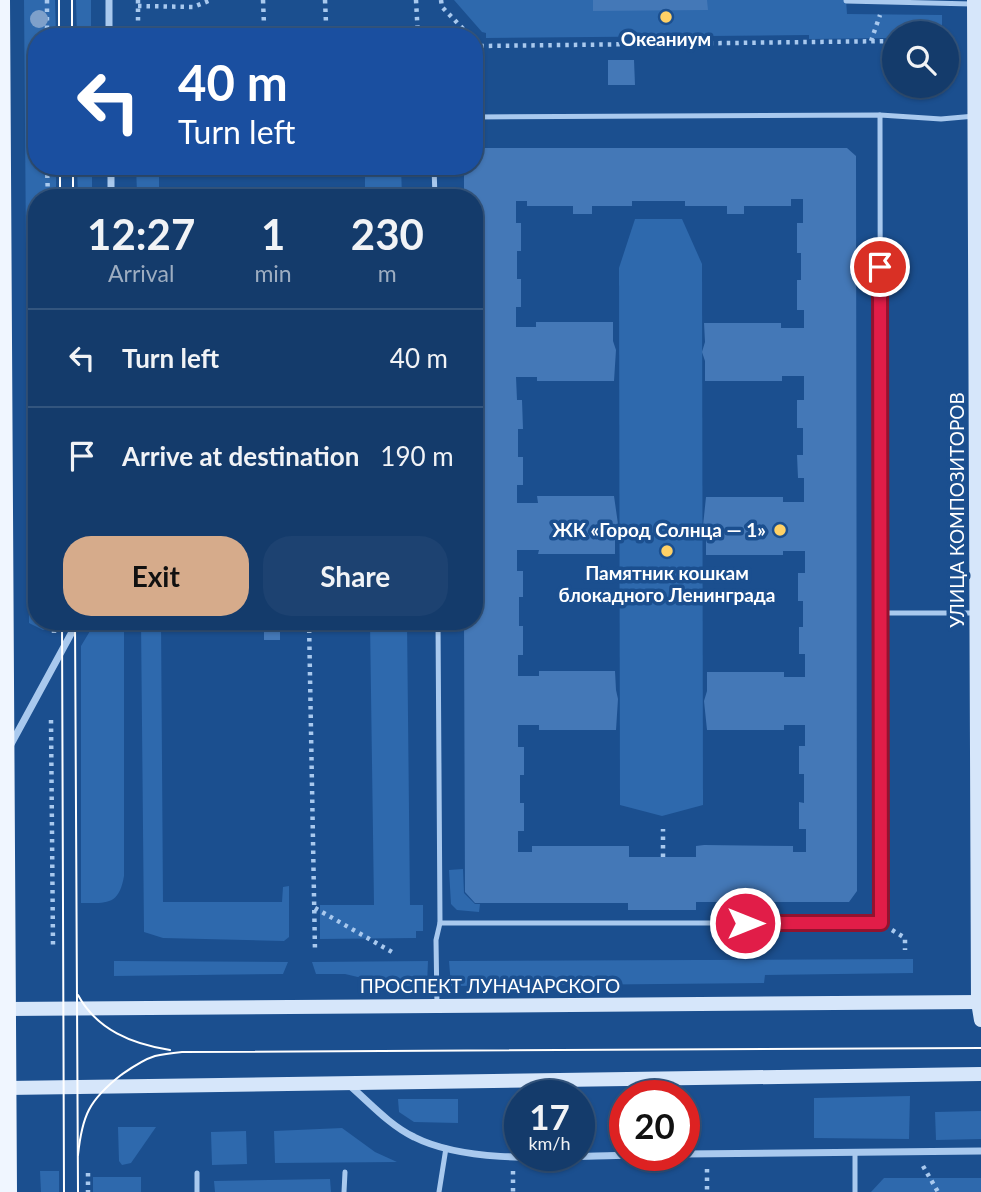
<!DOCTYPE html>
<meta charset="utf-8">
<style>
body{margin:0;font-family:Lato,sans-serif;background:#1d4271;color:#f1f3f6;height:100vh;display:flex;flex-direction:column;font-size:26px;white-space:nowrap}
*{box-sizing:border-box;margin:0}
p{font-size:23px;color:#9dadc1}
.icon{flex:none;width:38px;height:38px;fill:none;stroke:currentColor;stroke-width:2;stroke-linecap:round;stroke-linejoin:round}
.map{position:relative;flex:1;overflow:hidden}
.details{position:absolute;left:28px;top:189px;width:455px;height:441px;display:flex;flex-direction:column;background:#143b6b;border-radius:28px;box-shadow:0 2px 5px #0004,0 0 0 2px #33557e}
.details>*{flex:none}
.banner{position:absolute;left:28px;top:28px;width:455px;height:147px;border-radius:28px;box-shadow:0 2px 5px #0004,0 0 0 2px #33557e;background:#1a4fa0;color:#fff;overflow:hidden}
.controls{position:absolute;left:882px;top:21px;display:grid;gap:14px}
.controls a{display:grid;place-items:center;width:77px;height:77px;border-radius:50%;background:#143b6b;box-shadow:0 2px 5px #0004,0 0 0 2px #33557e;font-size:35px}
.speed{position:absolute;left:504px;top:1080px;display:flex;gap:14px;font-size:35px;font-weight:700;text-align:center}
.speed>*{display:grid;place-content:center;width:91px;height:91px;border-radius:50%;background:#143b6b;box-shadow:0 2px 5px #0004,0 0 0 2px #33557e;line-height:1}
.speed small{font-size:18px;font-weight:400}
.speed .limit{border:10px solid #d22;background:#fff;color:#111}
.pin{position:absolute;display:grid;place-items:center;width:60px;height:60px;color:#fff;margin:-30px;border:4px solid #fff;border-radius:50%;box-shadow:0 2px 7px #0007}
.me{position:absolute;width:77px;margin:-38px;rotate:90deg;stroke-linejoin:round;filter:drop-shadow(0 0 5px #0008)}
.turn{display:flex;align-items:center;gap:24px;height:147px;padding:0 35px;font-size:32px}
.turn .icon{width:91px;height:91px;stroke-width:2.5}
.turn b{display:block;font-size:49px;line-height:60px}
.eta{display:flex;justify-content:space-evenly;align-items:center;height:119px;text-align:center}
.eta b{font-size:42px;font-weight:700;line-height:49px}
.action{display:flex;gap:14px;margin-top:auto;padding:14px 35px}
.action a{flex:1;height:80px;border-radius:28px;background:#d6ab8b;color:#111;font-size:28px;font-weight:700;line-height:80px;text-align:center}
.action a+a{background:#1d4271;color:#f1f3f6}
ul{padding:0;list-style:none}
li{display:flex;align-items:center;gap:21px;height:98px;padding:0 35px;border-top:2px solid #33557e}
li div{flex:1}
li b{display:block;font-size:26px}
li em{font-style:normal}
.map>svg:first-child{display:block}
</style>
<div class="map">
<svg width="981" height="1192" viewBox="0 0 981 1192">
<rect width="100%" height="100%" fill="#1b4f8f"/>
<!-- green -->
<g fill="#2e69ad">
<polygon points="24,0 55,0 56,37 37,37 37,166 56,166 56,198 37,198 37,621 58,621 58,625 43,630 29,623"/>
<polygon points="76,0 91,0 91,37 77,37"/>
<polygon points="454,0 846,0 847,14 942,15 942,33 894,33 894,38 809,39 809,35 486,38 486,33 482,32"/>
<polygon points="77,166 92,166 92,198 78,198"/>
<polygon points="136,166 159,166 159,190 137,193"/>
<polygon points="365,166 401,166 402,198 365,198"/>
<polygon points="635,219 682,219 702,264 703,805 662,816 620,805 619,268"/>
<path d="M96 621H124V876C119 906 106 903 81 903V646Z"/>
<polygon points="141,621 161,621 163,902 282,902 283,887 289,886 289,937 284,941 163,938 144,932"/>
<polygon points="370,621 407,621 410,905 423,905 423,931 416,931 416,938 320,939 320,905 374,905"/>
<polygon points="463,869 464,893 475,904 480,904 479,912 457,910 451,904 449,870"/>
<polygon points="913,959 913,973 765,975 764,983 451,986 449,961"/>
<polygon points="114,961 288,962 283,974 114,976"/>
<polygon points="428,961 427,985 396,986 345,974 316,974 312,962"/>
<polygon points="910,1096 909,1139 814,1138 814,1098"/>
<polygon points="398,1099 458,1099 458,1123 414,1122 399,1112"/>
<polygon points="981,1111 981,1139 936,1140 935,1112"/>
<polygon points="118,1127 156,1127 131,1163 122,1165 119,1161"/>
<polygon points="342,1128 375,1152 397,1162 275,1163 274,1131"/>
<polygon points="246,1131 247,1164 212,1165 211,1132"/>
<polygon points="40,1171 59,1171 59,1192 41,1192"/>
<rect x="93" y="1177" width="48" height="15"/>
<polygon points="884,1178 981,1178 981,1192 871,1192"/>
<polygon points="330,1179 331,1192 215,1192 214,1181"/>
</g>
<!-- building -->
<g fill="#4478b7" fill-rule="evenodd">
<polygon points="593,0 707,0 708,10 593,11"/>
<polygon points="608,60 634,60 635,85 608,85"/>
<path d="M474 148H847L856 156 857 891 849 902H696V910H628V903H475L465 892 464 621H474V198H464V166H474ZM791 199H803V223H797V253H801V280H797V310H804V328H781V323H704L705 342 702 352 705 361V381H782V376H804V400H797V428H803V455H797L798 478H804V502H783V497H706L703 526 706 535V555H783V551H805V573H798V601H803V627H799V654H805V677H784V672H707V691L704 701 707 730H784V725H805V746H799V774H804V803L799 802V829H806V852H793V846L704 845 696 846V857H629V846H532V852H518V831H524V803H520V775H524V747H518V725H539V730H616L618 699 616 690 615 671H539V676H518V655H523V626H519V597H523V571H517V550H539L538 554H615V534L618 524 614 496H537L538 503H517V485H523V457H518V429H523L522 400H517L516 377H537V381H614L616 350 613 341V322H536V327H516V307H521V279H517V251H521V223H516V201H527V206H573V214H592V206H632V201H685V206H727V214H744V206H791Z"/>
<rect x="264" y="630" width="16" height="10"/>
</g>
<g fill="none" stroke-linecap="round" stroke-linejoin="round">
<!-- path -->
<g stroke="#a9c9ee" stroke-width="4.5" stroke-dasharray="3.5 5" stroke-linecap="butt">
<polyline points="47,0 47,37"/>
<polyline points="138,0 138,24"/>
<polyline points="263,0 264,25"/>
<polyline points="325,0 326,23"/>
<polyline points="416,0 418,37"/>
<polyline points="441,0 442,7 471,37"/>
<polyline points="138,6 193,7 211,0"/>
<polyline points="474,40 481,46 894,41"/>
<polyline points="871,41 880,15"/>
<polyline points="947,41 950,41"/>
<polyline points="47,166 48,198"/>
<polyline points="54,621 54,634"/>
<polyline points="309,621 315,951"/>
<polyline points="51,720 53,946"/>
<polyline points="663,857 663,829"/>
<polyline points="315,908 392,952"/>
<polyline points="892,930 905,938 905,950"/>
<polyline points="923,1166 938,1192"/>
<polyline points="707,1169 707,1192"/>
<polyline points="513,1171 513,1192"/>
<polyline points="88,1173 88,1192"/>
</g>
<!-- lane -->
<g stroke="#a9c9ee" stroke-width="5">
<polyline points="846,1 972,4"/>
<polyline points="474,117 880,115 941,119 975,116"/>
<polyline points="434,166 435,198"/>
<polyline points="881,613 975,613"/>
<polyline points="440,923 881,923 880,115"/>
<polyline points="437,1006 436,940 440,923 438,621"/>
<polyline points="197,1192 197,1173"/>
<polyline points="344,1192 345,1172"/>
<polyline points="439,1192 446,1148"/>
<polyline points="855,1192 855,1153"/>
</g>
<!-- street -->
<g stroke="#a9c9ee" stroke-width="7">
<polyline points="109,0 109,37"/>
<polyline points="111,166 111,198"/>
<polyline points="10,746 78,621"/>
<path d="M348 1084C369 1102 389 1125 414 1137 471 1166 568 1156 631 1155"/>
<polyline points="684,1154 981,1151"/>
</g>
<!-- secondary -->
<g stroke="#d6e6fa" stroke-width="14">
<polyline points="974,0 978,1002 981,1020"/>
<polyline points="0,1014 6,1009 981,1002"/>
<polyline points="0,1083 7,1088 981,1074"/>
</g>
<!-- primary -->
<polyline stroke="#f0f6ff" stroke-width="18" points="1,0 8,1192"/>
<!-- tram -->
<g stroke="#fff" stroke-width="2">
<polyline points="59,0 59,37"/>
<polyline points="72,0 72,37"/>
<polyline points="60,166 60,198"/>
<polyline points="73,166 73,198"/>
<polyline points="62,621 64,1192"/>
<polyline points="75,621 78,1192"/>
<path d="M78 995C97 1030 132 1044 170 1050"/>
<path d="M78 1155C82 1116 89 1100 121 1075 131 1068 142 1060 155 1056 164 1054 173 1053 182 1052L981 1048"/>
</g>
</g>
<!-- trees -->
<circle fill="#7ea0ca" cx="39" cy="19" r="9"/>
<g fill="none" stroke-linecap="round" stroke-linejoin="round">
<defs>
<polyline id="route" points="745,923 881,923 880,267"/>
</defs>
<!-- route casing -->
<use href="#route" stroke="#92132f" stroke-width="18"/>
<!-- route -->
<use href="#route" stroke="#e11d48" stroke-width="12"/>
</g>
<!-- markers -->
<g fill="#ffd166" stroke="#1b4f8f" stroke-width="2.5">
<circle cx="666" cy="17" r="7"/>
<circle cx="780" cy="530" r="7"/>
<circle cx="667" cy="551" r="7"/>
</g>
<g text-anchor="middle" stroke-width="7" stroke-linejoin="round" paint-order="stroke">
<!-- poi labels -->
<g font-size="19" font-weight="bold" fill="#fff" stroke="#1b4f8f">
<text x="666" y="46">Океаниум</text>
<text x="766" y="537" text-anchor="end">ЖК «Город Солнца — 1»</text>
<text x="667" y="580">Памятник кошкам<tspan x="667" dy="22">блокадного Ленинграда</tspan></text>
</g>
<!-- street labels -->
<g font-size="19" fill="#fff" stroke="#1b4f8f">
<text transform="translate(957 510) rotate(-90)" y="7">УЛИЦА КОМПОЗИТОРОВ</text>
<text x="490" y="993">ПРОСПЕКТ ЛУНАЧАРСКОГО</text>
</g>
</g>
</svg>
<div class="controls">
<a><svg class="icon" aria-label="search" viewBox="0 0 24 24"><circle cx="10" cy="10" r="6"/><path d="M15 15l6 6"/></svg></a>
</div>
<div class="speed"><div>17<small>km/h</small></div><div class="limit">20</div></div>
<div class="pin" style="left:880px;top:267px;background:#d93025"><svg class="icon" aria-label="arrive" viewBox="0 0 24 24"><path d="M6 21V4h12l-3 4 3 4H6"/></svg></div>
<svg class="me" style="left:745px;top:923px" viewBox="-20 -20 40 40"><circle r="17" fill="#e11d48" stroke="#fff" stroke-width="3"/><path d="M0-11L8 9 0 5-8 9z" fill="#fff"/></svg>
<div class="banner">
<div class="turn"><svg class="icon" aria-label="left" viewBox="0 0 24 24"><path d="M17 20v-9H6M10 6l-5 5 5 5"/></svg><div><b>40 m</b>Turn left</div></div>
</div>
<section class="details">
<div class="eta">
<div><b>12:27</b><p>Arrival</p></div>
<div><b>1</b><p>min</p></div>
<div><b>230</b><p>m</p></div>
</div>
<ul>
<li><svg class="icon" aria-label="left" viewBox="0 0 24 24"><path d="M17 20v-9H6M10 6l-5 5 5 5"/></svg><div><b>Turn left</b></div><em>40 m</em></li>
<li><svg class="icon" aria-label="arrive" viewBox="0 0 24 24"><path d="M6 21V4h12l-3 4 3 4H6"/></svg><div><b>Arrive at destination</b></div><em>190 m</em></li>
</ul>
<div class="action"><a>Exit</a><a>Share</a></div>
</section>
</div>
